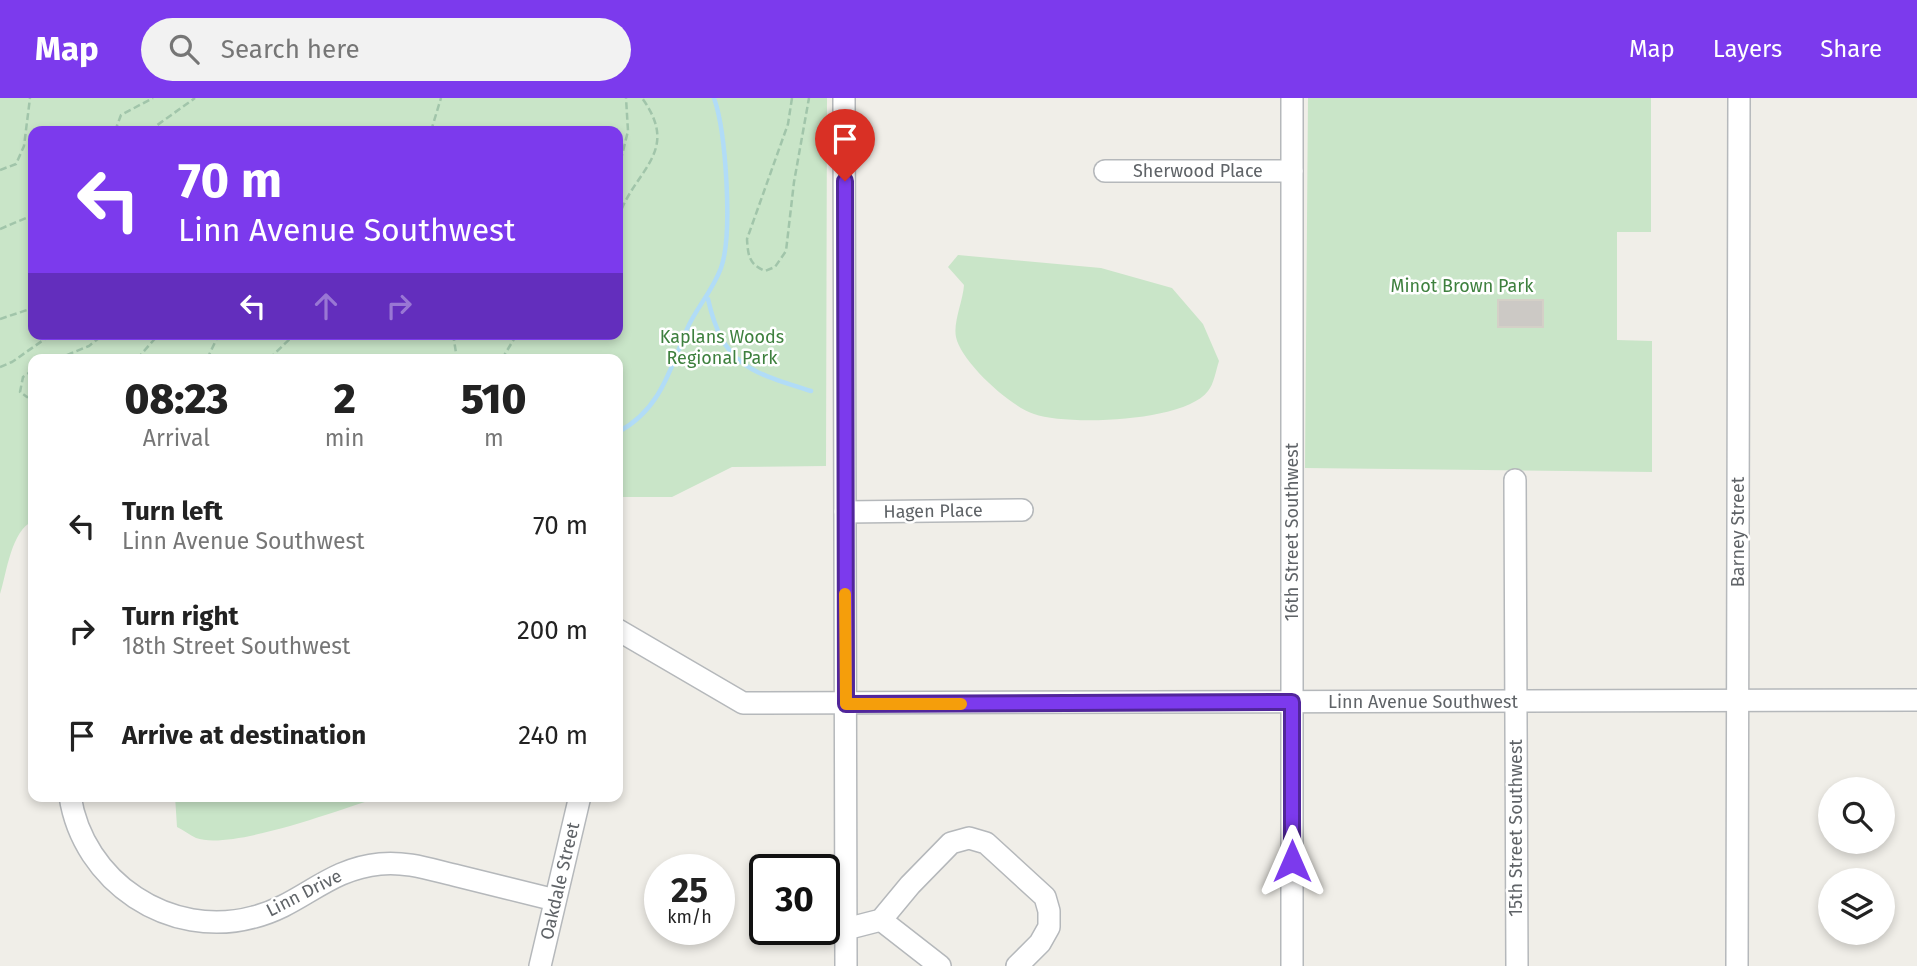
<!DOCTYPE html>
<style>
body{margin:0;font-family:"Fira Sans",sans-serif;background:#f2f2f2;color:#222;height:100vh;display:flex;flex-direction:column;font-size:26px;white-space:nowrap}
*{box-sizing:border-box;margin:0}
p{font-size:23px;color:#767676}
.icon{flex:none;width:38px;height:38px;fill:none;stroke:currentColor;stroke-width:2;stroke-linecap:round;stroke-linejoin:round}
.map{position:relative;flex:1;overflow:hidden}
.sheet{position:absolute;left:28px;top:256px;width:595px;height:448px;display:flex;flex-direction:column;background:#fff;border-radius:14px;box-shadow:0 4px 10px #0003}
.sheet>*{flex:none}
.hud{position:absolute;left:28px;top:28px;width:595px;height:214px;border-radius:14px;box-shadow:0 4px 10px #0003;background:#7c3aed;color:#fff;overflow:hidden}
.fabs{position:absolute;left:1818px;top:679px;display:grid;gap:14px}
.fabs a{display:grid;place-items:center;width:77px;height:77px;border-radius:50%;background:#fff;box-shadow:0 4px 10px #0003;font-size:35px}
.speed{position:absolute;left:644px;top:756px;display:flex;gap:14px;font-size:35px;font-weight:700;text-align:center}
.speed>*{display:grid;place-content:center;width:91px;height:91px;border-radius:50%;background:#fff;box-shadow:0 4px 10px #0003;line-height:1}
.speed small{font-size:18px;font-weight:400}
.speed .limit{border:4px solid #111;border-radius:10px;background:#fff;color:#111}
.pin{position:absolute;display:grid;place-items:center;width:60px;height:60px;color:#fff;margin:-72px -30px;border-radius:50% 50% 50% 0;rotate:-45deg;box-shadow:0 0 7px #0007}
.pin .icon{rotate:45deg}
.me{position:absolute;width:77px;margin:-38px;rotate:0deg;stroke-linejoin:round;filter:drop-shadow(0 0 5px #0008)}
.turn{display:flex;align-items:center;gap:24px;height:147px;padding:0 35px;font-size:32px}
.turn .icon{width:91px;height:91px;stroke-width:2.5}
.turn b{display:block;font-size:49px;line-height:60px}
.lanes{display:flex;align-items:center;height:66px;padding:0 35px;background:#0003;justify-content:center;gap:35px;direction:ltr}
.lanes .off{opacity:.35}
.eta{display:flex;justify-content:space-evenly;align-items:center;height:119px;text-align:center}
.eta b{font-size:42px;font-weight:800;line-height:49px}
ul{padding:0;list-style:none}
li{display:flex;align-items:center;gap:21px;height:105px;padding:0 35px}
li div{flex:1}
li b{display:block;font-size:26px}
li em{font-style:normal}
header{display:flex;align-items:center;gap:42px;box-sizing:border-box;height:98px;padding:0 35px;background:#7c3aed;color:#fff}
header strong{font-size:33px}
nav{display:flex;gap:38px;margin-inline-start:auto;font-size:24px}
.search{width:490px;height:63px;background:#f2f2f2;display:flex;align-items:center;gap:18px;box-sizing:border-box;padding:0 24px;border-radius:38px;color:#767676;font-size:26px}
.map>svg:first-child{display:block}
</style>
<header>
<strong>Map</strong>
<div class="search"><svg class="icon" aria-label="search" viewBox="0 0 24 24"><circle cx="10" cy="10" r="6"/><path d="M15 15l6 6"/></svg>Search here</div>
<nav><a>Map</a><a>Layers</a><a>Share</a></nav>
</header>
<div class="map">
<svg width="1917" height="868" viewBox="0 0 1917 868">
<rect width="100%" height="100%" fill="#f0eee8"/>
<!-- green -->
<g fill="#c9e5c8" fill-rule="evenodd">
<path d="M0 0H827L826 368 732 369 672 399H618V261H33V423C11 433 7 474 0 496ZM33 33H618V236H33Z"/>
<polygon points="1308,0 1651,0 1651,134 1617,134 1617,242 1652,243 1652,374 1305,370"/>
<path d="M958 157 1101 170 1172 190 1203 226 1219 263C1216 272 1214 286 1208 293 1185 324 1068 328 1034 316 1011 309 961 264 956 239 953 224 963 203 964 187L948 169Z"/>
<path d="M175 698H383C344 710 232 753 196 740 190 737 183 732 177 729Z"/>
</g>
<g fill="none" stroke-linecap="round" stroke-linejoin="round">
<!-- stream -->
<g stroke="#b1dcf7" stroke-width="4.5">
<path d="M708 201C723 268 751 274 811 293"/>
<path d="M618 334C660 312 670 272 687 231 696 210 712 194 721 170 733 136 726 34 714 0"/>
</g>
</g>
<!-- building -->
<rect fill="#ccc9c5" stroke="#d4d0c7" stroke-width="2" x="1498" y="202" width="45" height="27"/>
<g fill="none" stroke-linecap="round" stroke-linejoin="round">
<defs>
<g id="minor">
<polyline points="844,0 846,868"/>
<polyline points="1292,0 1292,868"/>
<polyline points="1105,73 1292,73"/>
<polyline points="1515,382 1517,868"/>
<polyline points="845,414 1022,412"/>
<polyline points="618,532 743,605 1917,602"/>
<path d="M70 698C83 784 170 842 254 819 302 807 327 771 380 766 406 763 432 772 458 778 490 786 523 794 555 802"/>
<polyline points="881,822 940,868"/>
<polyline points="846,831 881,822 910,787 951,745 969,740 986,745 1045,799 1049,813 1049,829 1040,845 1017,868"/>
<polyline points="540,868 580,698"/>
<polyline points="1737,868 1739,0"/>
</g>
</defs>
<!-- minor casing -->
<use href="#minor" stroke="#b5b8bb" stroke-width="24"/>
<!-- path -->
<g stroke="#a1c5aa" stroke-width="2.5" stroke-dasharray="7 3.5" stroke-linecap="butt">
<path d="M792 0 788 26 747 141C748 158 749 166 765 173L775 169 786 153 794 84 809 0"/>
<polyline points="115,33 121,17 153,0"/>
<polyline points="149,33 195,0"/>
<polyline points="431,33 441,0"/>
<polyline points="0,72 16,66 24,48 30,0"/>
<polyline points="618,73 628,33 626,0"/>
<path d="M618 121C633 72 682 55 642 0"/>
<polyline points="0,131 33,117"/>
<polyline points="0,221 33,210"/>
<polyline points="453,236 457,261"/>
<polyline points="57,261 89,248 104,236"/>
<polyline points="137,261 159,236"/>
<polyline points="207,261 219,236"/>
<polyline points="269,261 295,236"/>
<polyline points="502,261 517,236"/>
<polyline points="0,269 12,264 52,236"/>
<polyline points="33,272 23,279 20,294 27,299 33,299"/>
</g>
<!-- minor -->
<use href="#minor" stroke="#fff" stroke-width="21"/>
</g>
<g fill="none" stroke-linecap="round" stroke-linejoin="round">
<defs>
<polyline id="route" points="845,83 846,606 1292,604 1292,763"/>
</defs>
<!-- route casing -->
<use href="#route" stroke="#51269a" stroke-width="18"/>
<!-- route -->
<use href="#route" stroke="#7c3aed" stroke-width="12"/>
<!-- slow -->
<polyline stroke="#f59e0b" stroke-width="12" points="845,496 846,606 961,606"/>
</g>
<g text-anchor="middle" stroke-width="5" stroke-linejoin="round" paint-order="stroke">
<!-- street labels -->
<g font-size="18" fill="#5f6367" stroke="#fff">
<text x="1198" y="79">Sherwood Place</text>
<text transform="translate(933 413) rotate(-1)" y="6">Hagen Place</text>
<text transform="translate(1292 434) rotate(-90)" y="6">16th Street Southwest</text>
<text transform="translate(1738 434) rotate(-90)" y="6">Barney Street</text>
<text x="1423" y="610">Linn Avenue Southwest</text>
<text transform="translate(1516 730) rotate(-90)" y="6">15th Street Southwest</text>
<text transform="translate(560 783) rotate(-77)" y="6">Oakdale Street</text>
<text transform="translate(304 795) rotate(-27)" y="6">Linn Drive</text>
</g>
<!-- park labels -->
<g font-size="18" fill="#3e803e" stroke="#fff">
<text x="1462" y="194">Minot Brown Park</text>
<text x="722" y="245">Kaplans Woods<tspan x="722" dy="21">Regional Park</tspan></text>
</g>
</g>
</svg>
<div class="fabs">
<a><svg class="icon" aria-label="search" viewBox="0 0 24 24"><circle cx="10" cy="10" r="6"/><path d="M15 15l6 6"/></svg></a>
<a><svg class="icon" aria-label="layers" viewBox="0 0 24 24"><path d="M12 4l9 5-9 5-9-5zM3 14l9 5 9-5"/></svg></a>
</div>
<div class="speed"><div>25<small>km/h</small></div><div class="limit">30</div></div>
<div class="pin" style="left:845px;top:83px;background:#d93025"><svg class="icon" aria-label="arrive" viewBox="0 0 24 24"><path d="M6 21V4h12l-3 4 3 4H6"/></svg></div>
<svg class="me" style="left:1292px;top:763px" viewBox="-20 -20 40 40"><path d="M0-17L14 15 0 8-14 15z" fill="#7c3aed" stroke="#fff" stroke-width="4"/></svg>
<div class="hud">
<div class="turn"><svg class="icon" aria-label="left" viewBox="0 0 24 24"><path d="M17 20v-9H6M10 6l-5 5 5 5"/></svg><div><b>70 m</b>Linn Avenue Southwest</div></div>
<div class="lanes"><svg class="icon" aria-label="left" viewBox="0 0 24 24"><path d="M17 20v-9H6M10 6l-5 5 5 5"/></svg><svg class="icon off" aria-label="ahead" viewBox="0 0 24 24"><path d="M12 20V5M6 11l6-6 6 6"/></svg><svg class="icon off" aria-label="right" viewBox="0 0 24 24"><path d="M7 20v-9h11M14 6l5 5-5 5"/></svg></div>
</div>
<section class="sheet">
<div class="eta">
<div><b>08:23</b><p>Arrival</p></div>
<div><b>2</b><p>min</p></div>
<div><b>510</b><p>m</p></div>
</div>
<ul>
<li><svg class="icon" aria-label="left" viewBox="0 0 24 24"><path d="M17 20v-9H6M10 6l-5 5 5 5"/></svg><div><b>Turn left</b><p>Linn Avenue Southwest</p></div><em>70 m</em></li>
<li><svg class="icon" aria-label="right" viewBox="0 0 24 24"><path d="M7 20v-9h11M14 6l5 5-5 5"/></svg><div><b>Turn right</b><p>18th Street Southwest</p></div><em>200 m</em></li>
<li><svg class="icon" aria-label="arrive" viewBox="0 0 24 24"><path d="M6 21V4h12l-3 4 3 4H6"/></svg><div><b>Arrive at destination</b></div><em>240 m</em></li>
</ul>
</section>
</div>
